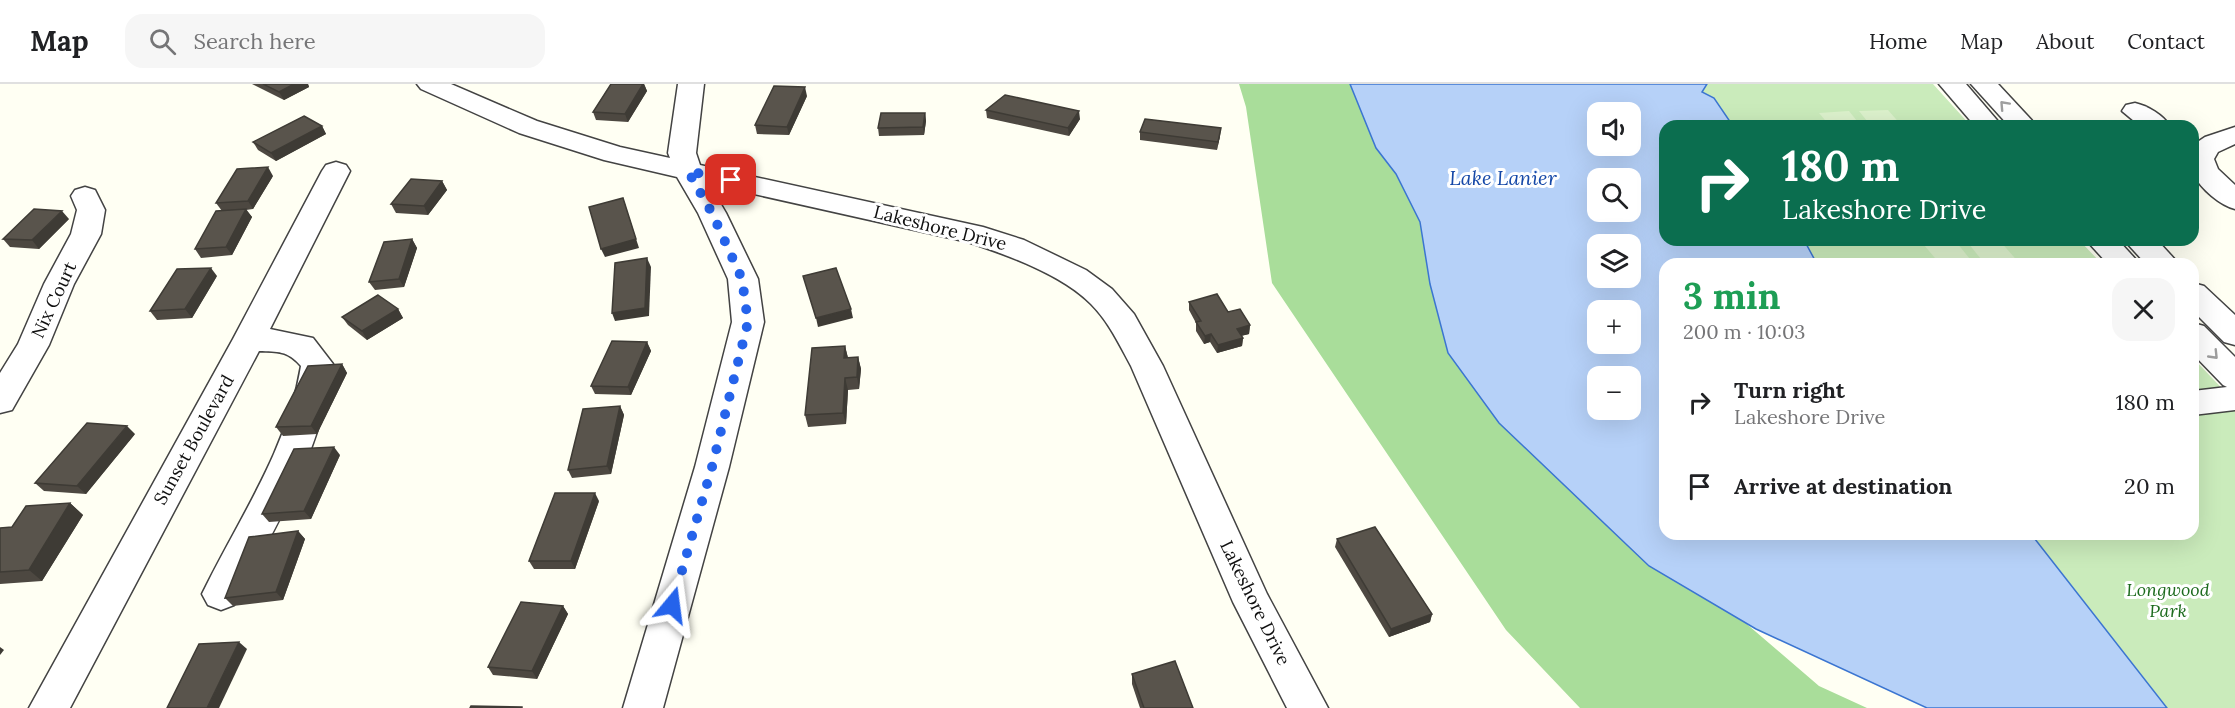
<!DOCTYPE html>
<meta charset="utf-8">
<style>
body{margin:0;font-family:Lora,serif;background:#f6f6f6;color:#202124;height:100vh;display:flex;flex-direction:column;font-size:22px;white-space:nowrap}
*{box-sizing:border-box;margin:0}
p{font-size:20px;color:#757577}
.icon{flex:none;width:33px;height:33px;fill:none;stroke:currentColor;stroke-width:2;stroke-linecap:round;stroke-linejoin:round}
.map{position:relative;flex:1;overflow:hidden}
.sheet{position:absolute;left:1659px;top:174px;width:540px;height:282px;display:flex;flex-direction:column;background:#fff;border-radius:18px;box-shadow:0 6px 24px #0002}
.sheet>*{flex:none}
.hud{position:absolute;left:1659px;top:36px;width:540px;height:126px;border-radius:18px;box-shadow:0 6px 24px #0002;background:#0b6e4f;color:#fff;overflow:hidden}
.buttons{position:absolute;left:1587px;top:18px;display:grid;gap:12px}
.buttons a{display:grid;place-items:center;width:54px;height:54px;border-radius:12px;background:#fff;box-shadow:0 6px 24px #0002;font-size:30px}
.pin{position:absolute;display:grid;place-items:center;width:51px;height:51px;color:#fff;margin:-26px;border-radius:12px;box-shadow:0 3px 9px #0006}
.me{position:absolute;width:66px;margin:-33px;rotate:16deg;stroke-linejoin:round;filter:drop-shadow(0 0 4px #0008)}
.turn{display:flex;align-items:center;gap:21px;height:126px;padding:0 24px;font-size:27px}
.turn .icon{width:78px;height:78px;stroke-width:2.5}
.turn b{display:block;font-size:42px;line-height:51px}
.round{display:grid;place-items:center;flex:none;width:63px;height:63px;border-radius:18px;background:#f6f6f6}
.overview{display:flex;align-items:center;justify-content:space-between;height:102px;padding:0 24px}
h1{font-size:36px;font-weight:700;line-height:45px;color:#1e9e55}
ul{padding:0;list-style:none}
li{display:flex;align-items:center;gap:18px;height:84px;padding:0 24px}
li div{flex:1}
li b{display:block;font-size:22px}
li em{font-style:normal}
header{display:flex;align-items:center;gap:36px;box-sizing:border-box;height:84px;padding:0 30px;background:#fff;border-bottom:2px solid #e0e0e0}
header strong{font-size:28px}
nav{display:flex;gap:33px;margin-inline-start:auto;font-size:21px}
.search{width:420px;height:54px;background:#f6f6f6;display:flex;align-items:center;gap:15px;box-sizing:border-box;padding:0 21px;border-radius:18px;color:#757577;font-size:22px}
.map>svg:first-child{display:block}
</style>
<header>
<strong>Map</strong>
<div class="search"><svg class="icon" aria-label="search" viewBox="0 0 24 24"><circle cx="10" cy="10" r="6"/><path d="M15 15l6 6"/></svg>Search here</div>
<nav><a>Home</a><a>Map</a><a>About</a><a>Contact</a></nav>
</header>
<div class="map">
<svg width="2235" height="624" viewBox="0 0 2235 624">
<rect width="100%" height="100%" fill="#fffff3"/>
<!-- green -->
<g fill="#caebbb">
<polygon points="1707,0 1933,0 1971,42 1733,42 1714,15 1702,8"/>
<polygon points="1804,156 2079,156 2102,180 1817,180"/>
<polygon points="2193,274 2235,318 2235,624 2167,624 2031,450 2193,450"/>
</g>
<!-- forest -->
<polygon fill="#a9dd9a" points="1239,0 1376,0 1574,392 1819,602 1867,624 1580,624 1506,546 1272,199 1246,23"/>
<!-- pitch -->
<g fill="#ddf2cd">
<polygon points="1888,26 1902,42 1871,42 1859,27"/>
<polygon points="1849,27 1861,42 1830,42 1819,29"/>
<polygon points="2000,157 2020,180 1985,180 1968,159"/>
<polygon points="1957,159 1974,180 1940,180 1924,161"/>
</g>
<!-- water -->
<path fill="#b6d1f8" stroke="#3b75d1" stroke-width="1.5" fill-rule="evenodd" d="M1350 0H1707L1702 8 1714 14 1733 42H1665V156H1804L1817 180H1665V450H2031L2167 624H1927L1756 545 1649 482 1499 339 1448 269 1430 200 1420 138 1396 90 1376 64ZM1598 28H1630V62H1598ZM1598 94H1630V128H1598ZM1598 160H1630V194H1598ZM1598 226H1630V260H1598ZM1598 292H1630V326H1598Z"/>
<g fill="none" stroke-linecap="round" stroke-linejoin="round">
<defs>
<g id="minor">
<path d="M417 0H451L537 37 620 63 670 74 668 69 678 0H704L696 69 700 81 983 143 1024 156 1086 186 1112 205 1134 230 1163 282 1267 510 1328 624H1287L1233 518 1131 282C1119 260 1109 238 1091 220 1061 190 1007 171 968 158L709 100 726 129 758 195 764 238 729 383 663 624H623L695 383 732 238 728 195 698 129 677 93 604 76 519 49 421 5Z"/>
<polygon points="1939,0 1966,0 2002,42 1975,42"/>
<polygon points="1971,0 1998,0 2037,42 2009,42"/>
<path d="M2135 19C2148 22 2163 31 2170 42H2140L2122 27 2126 21Z"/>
<path d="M2235 43V60L2218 68 2214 75 2218 85 2235 101V125C2220 121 2201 105 2194 91 2191 83 2193 70 2193 61L2205 53Z"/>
<path d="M336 78 346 81 350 87 270 245 313 254 333 280C321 368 275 444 234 521L221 526 208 521 202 510C239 434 287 367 301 282 287 266 278 268 259 267L70 624H29L233 255 322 87 326 81Z"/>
<polygon points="85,103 95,106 105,126 101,150 74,200 49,261 12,326 0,329 0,289 18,260 44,200 71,150 77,126 71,112 75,106"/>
<polygon points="2086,156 2118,156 2140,180 2108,180"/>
<polygon points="2124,156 2157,156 2179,180 2146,180"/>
<polygon points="2193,199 2204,202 2235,231 2235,261 2224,258 2193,227"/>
<polygon points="2193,239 2204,242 2235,273 2235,326 2193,331 2193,307 2227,303 2223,301 2193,270"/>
</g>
</defs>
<!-- minor casing -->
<use href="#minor" stroke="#434343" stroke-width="3"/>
<!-- minor -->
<use href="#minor" fill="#fff" fill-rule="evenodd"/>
</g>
<!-- wall -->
<g fill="#4d4841">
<polygon points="252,0 308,0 309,3 284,16"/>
<polygon points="611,0 644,0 647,7 628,38 596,36 593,28"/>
<polygon points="807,12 789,51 757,50 755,41"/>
<polygon points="986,26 1080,35 1069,52 987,34"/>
<polygon points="925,29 926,37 924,51 879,52 878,44"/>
<polygon points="322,42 326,50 276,77 258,66 253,58"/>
<polygon points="1140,48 1220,52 1217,66 1140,56"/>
<polygon points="273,92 253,125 246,126 252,133 232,171 201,174 195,165 222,127 216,119"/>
<polygon points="442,97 447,106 428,131 396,129 391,120"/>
<polygon points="69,135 39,165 10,163 3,155"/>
<polygon points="412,155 417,164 404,203 375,206 369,198"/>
<polygon points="217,192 192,234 157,236 150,227"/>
<polygon points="1189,218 1228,228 1250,241 1249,250 1241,252 1243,254 1242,262 1217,269 1210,258 1204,260 1196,247 1196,239 1189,226"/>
<polygon points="398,225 403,234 367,256 348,241 342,233"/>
<polygon points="647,258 651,267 631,311 595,310 591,302"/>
<polygon points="845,262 848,274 858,273 861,285 859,305 848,306 846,340 808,343 805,331"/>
<polygon points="342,280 347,289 317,350 283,352 276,343"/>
<polygon points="620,322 624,331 611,390 572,394 568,386"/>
<polygon points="135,350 86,410 44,407 35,399"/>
<polygon points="340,371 311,435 269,438 262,430"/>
<polygon points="599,417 575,485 534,485 529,477"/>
<polygon points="70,419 83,431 42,497 0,500 0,444 12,443"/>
<polygon points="298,447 305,455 283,516 233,522 225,514"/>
<polygon points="1337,455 1432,530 1430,538 1389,553 1335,463"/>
<polygon points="563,522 568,530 537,595 493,591 488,583"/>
<polygon points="1132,590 1193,624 1140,624 1132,600"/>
</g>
<!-- shaded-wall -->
<g fill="#3e3b35">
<polygon points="294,0 308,0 309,3 284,16 279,8"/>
<polygon points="643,0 644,0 647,7 628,38 625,30"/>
<polygon points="805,3 807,12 789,51 787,43"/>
<polygon points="1079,27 1080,35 1069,52 1068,44"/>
<polygon points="925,29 926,37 924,51 923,43"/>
<polygon points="322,42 326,50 276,77 271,69"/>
<polygon points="1221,44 1220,52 1217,66 1218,58"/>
<polygon points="268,83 273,92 253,125 248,117"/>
<polygon points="442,97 447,106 428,131 424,122"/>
<polygon points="623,114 639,164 605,173 601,165"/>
<polygon points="246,125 252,133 232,171 226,163"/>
<polygon points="62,127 69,135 39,165 32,156"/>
<polygon points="412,155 417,164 404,203 399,195"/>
<polygon points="647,174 651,183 649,232 615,237 612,229"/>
<polygon points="211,184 217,192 192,234 185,225"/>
<polygon points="398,225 403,234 367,256 362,247"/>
<polygon points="851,225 853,234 818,243 816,234"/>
<polygon points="1250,241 1249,250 1236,253 1237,245"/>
<polygon points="1211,250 1210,258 1204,260 1205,252"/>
<polygon points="1243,254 1242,262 1217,269 1218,261"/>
<polygon points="647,258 651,267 631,311 628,303"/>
<polygon points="845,262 848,274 844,274"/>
<polygon points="858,273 861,285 859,305 857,293"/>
<polygon points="342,280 347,289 317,350 311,342"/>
<polygon points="845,294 848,306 846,340 843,329"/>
<polygon points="620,322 624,331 611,390 607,382"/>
<polygon points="127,342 135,350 86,410 77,402"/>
<polygon points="334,363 340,371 311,435 304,427"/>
<polygon points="595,409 599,417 575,485 571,477"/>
<polygon points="70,419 83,431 42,497 29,486"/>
<polygon points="298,447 305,455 283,516 276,508"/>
<polygon points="563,522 568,530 537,595 532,587"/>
<polygon points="1432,530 1430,538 1389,553 1391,545"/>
<polygon points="239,558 247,565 219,624 207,624"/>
<polygon points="0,563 4,566 0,571"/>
</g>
<!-- building -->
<g fill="#59544c" stroke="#3e3b35" stroke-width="1.5">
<polygon points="263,0 294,0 279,8"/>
<polygon points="611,0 643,0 625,30 593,28"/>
<polygon points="774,2 805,3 787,43 755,41"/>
<polygon points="1005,11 1079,27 1068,44 986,26"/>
<polygon points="881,29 925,29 923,43 878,44"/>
<polygon points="304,32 322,42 271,69 253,58"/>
<polygon points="1145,35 1221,44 1218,58 1140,48"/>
<polygon points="268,83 248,117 216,119 237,85"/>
<polygon points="411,95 442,97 424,122 391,120"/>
<polygon points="623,114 636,155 601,165 589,123"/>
<polygon points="34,125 62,127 32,156 3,155"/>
<polygon points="246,125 226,163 195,165 216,127"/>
<polygon points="412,155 399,195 369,198 384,158"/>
<polygon points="647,174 645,224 612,229 615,179"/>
<polygon points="211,184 185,225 150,227 177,185"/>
<polygon points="836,184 851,225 816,234 803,192"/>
<polygon points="1217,210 1228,228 1240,225 1250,241 1237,245 1243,254 1218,261 1211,250 1205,252 1196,238 1201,237 1189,218"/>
<polygon points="378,211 398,225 362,247 342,233"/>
<polygon points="612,257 647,258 628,303 591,302"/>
<polygon points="845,262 844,274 858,273 857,293 845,294 843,329 805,331 812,264"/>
<polygon points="342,280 311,342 276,343 308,282"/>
<polygon points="620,322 607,382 568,386 583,325"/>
<polygon points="87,339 127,342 77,402 35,399"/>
<polygon points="334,363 304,427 262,430 294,365"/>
<polygon points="555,409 595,409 571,477 529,477"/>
<polygon points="70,419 29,486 0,488 0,444 12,443 26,422"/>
<polygon points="1375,443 1432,530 1391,545 1337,455"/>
<polygon points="298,447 276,508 225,514 249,453"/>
<polygon points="521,518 563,522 532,587 488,583"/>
<polygon points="239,558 207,624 167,624 199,560"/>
<polygon points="1175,577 1193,624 1144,624 1132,590"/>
<polygon points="471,622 522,623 522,624 470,624"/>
</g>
<!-- one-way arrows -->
<defs><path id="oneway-chevron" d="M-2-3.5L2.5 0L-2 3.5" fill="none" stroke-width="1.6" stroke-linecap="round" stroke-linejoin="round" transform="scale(1.5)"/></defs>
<g stroke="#9f9f9f">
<use href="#oneway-chevron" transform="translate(2004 21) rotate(-133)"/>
<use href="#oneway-chevron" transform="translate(2214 271) rotate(46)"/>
</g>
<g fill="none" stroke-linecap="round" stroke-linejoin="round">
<!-- route -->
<polyline stroke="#2563eb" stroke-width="10" stroke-dasharray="0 18" points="672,521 712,383 748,238 742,195 712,129 688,87 731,96"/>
</g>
<g text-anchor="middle" stroke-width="6" stroke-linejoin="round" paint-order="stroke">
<!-- street labels -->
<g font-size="18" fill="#101010" stroke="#fff">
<text transform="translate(940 144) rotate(14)" y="6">Lakeshore Drive</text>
<text transform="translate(54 216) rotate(-65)" y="6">Nix Court</text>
<text transform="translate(194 356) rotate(-61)" y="6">Sunset Boulevard</text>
<text transform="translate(1255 519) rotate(64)" y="6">Lakeshore Drive</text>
</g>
<!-- park labels -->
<g font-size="18" font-style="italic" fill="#1d6b1e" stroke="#fff">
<text x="2168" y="512">Longwood<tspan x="2168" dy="21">Park</tspan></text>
</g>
<!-- water labels -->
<g font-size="20" font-style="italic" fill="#1447a7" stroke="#fff">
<text x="1503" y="101">Lake Lanier</text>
</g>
</g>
</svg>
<div class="buttons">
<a><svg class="icon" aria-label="sound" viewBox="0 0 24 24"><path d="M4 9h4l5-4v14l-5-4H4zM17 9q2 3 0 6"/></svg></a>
<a><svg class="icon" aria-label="search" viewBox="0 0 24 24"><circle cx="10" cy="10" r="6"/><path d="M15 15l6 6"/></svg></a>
<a><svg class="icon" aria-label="layers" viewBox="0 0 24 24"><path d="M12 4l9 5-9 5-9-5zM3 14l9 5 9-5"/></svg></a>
<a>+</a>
<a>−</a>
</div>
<div class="pin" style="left:731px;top:96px;background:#d93025"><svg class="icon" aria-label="arrive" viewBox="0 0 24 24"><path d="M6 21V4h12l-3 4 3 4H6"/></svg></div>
<svg class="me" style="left:672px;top:521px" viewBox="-20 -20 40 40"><path d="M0-17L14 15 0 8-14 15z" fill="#2563eb" stroke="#fff" stroke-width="4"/></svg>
<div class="hud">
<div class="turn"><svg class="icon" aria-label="right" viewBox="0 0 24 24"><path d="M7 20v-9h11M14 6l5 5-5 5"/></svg><div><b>180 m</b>Lakeshore Drive</div></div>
</div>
<section class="sheet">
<div class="overview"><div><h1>3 min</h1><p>200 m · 10:03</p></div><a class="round"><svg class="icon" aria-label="close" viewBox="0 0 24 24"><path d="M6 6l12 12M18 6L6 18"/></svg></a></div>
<ul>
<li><svg class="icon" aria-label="right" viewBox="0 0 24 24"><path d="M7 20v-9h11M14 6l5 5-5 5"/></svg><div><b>Turn right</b><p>Lakeshore Drive</p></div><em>180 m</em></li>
<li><svg class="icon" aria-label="arrive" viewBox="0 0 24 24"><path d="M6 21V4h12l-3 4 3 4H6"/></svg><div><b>Arrive at destination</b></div><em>20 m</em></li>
</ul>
</section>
</div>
